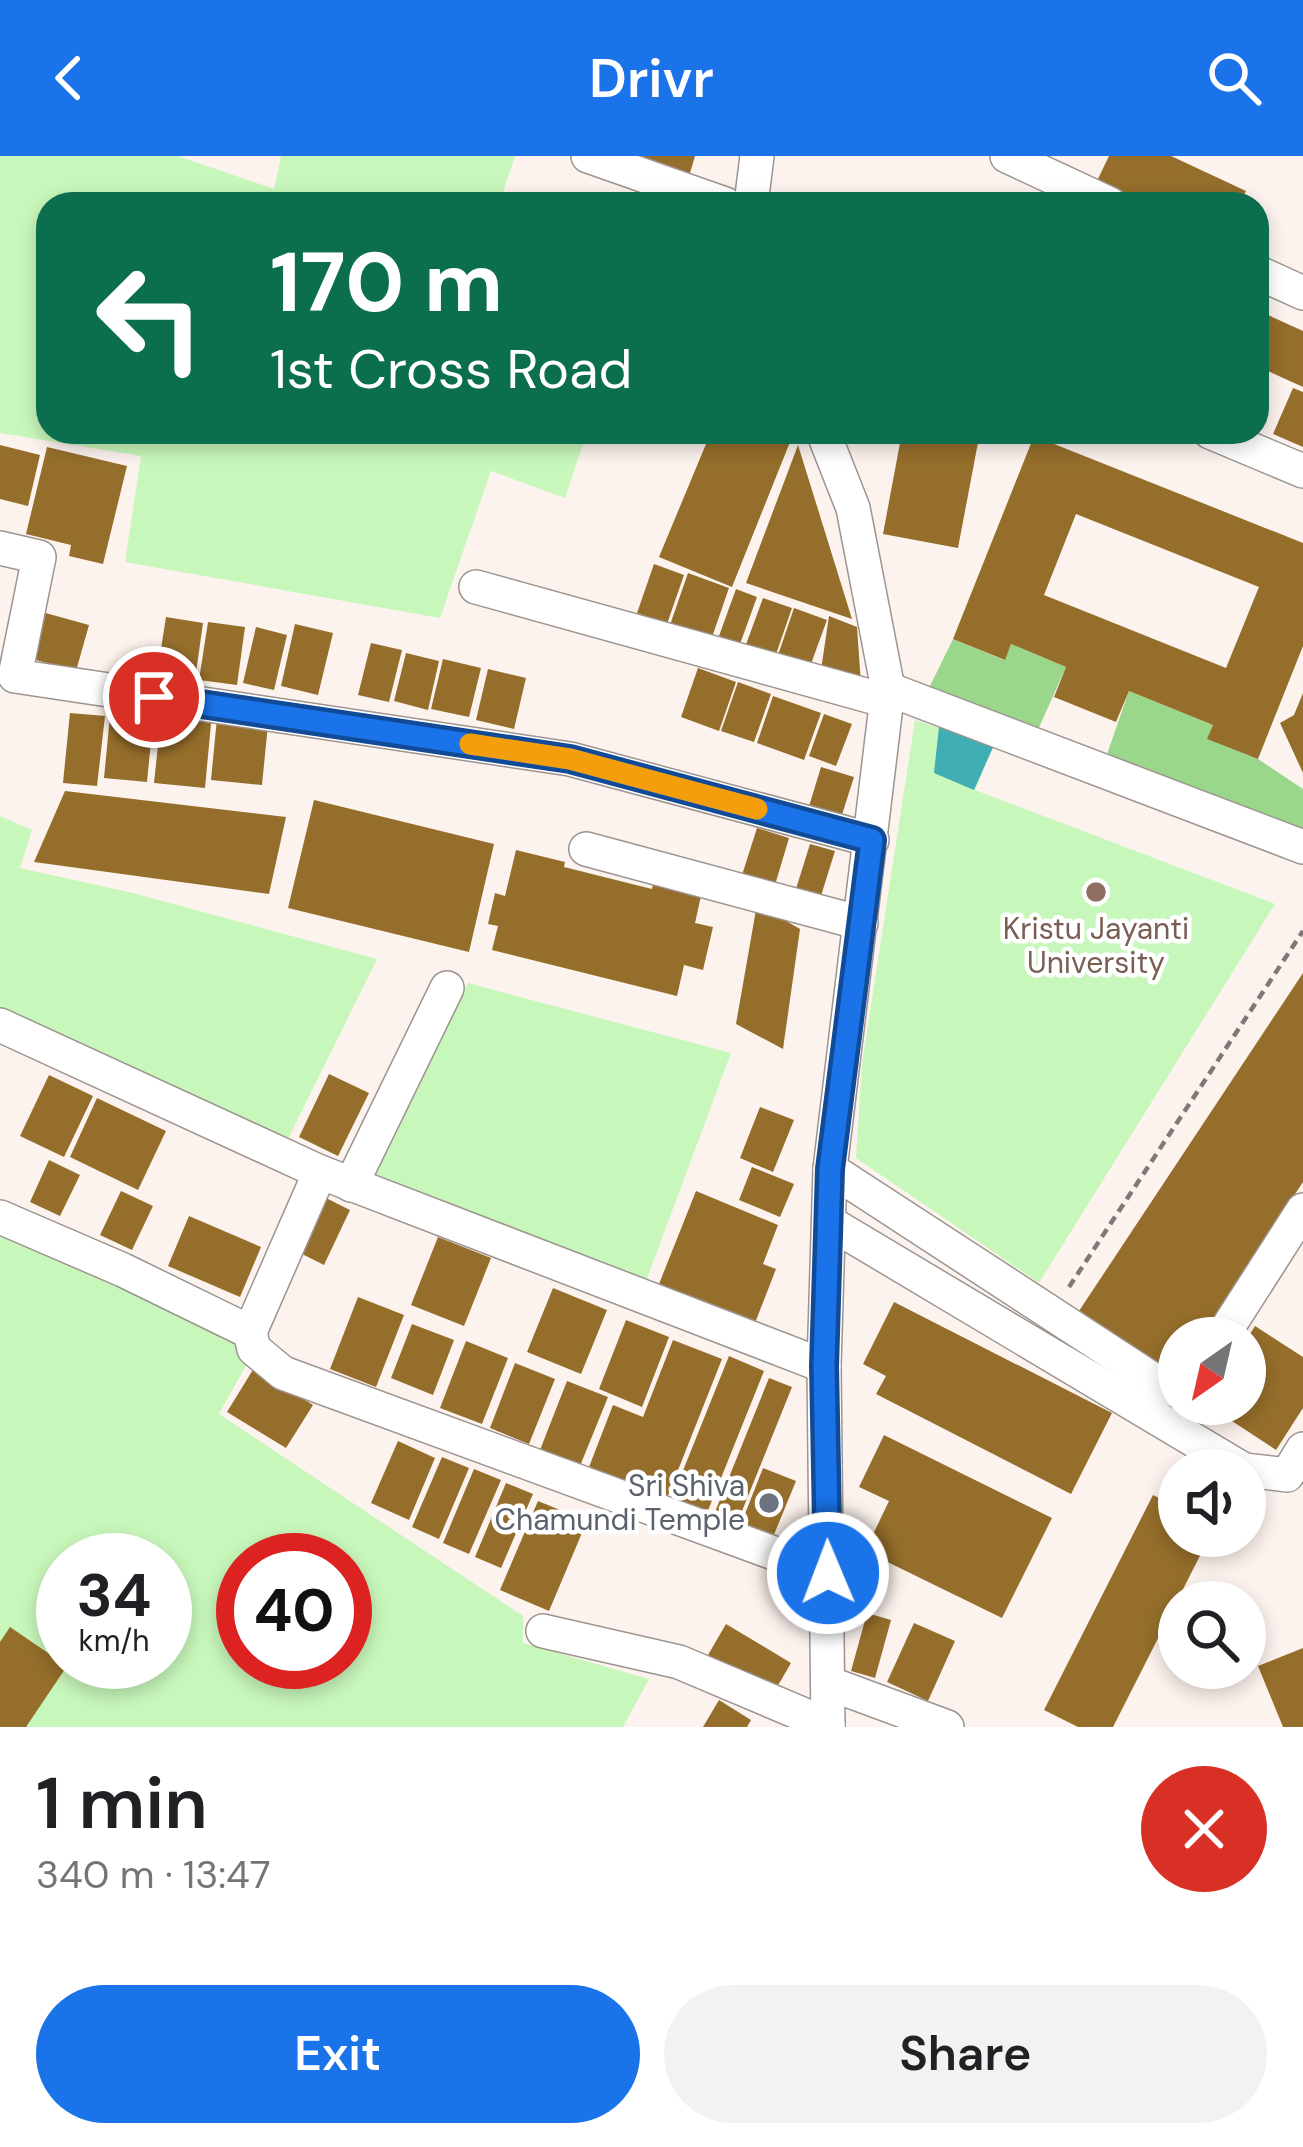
<!DOCTYPE html>
<meta charset="utf-8">
<style>
body{margin:0;font-family:"DM Sans",sans-serif;background:#f2f2f2;color:#202124;height:100vh;display:flex;flex-direction:column;font-size:45px;white-space:nowrap}
*{box-sizing:border-box;margin:0}
p{font-size:39px;color:#757577}
.icon{flex:none;width:66px;height:66px;fill:none;stroke:currentColor;stroke-width:2;stroke-linecap:round;stroke-linejoin:round}
.map{position:relative;height:1571px;overflow:hidden}
.drawer{display:flex;flex-direction:column;background:#fff;flex:1}
.drawer>*{flex:none}
.guide{position:absolute;left:36px;top:36px;width:1233px;height:252px;border-radius:36px;box-shadow:0 6px 18px #0003;background:#0b6e4f;color:#fff;overflow:hidden}
.needle{width:78px;rotate:214deg}
.buttons{position:absolute;left:1158px;top:1161px;display:grid;gap:24px}
.buttons a{display:grid;place-items:center;width:108px;height:108px;border-radius:50%;background:#fff;box-shadow:0 6px 18px #0003;font-size:60px}
.speed{position:absolute;left:36px;top:1377px;display:flex;gap:24px;font-size:60px;font-weight:700;text-align:center}
.speed>*{display:grid;place-content:center;width:156px;height:156px;border-radius:50%;background:#fff;box-shadow:0 6px 18px #0003;line-height:1}
.speed small{font-size:30px;font-weight:400}
.speed .limit{border:18px solid #d22;background:#fff;color:#111}
.pin{position:absolute;display:grid;place-items:center;width:102px;height:102px;color:#fff;margin:-51px;border:6px solid #fff;border-radius:50%;box-shadow:0 3px 12px #0007}
.me{position:absolute;width:132px;margin:-66px;rotate:359deg;stroke-linejoin:round;filter:drop-shadow(0 0 9px #0008)}
.turn{display:flex;align-items:center;gap:42px;height:252px;padding:0 36px;font-size:54px}
.turn .icon{width:156px;height:156px;stroke-width:2.5}
.turn b{display:block;font-size:84px;line-height:102px}
.round{display:grid;place-items:center;flex:none;width:126px;height:126px;border-radius:63px;background:#f2f2f2}
.overview{display:flex;align-items:center;justify-content:space-between;height:204px;padding:0 36px}
h1{font-size:72px;font-weight:600;line-height:90px}
.primary-button{display:flex;gap:24px;margin-top:auto;padding:24px 36px}
.primary-button a{flex:1;height:138px;border-radius:72px;background:#1a73e8;color:#fff;font-size:48px;font-weight:600;line-height:138px;text-align:center}
.primary-button a+a{background:#f2f2f2;color:#202124}
header{display:flex;justify-content:space-between;align-items:center;height:156px;padding:0 36px;background:#1a73e8;color:#fff;font-size:54px;font-weight:600}
.map>svg:first-child{display:block}
</style>
<header><svg class="icon" aria-label="back" viewBox="0 0 24 24"><path d="M15 5l-7 7 7 7"/></svg>Drivr<svg class="icon" aria-label="search" viewBox="0 0 24 24"><circle cx="10" cy="10" r="6"/><path d="M15 15l6 6"/></svg></header>
<div class="map">
<svg width="1303" height="1571" viewBox="0 0 1303 1571">
<rect width="100%" height="100%" fill="#fdf3ee"/>
<!-- green -->
<g fill="#c8f7bb" fill-rule="evenodd">
<polygon points="0,0 178,0 274,33 281,0 515,0 499,48 48,48 48,276 587,276 565,342 491,315 440,462 125,406 141,300 0,277"/>
<polygon points="915,564 994,589 975,634 1275,748 1039,1127 856,1002 862,908"/>
<polygon points="0,660 32,674 20,712 133,737 377,803 288,983 0,852"/>
<polygon points="468,827 731,897 646,1125 375,1020"/>
<path d="M0 1074 226 1179 248 1206 219 1258 523 1460V1487L649 1523 623 1571H0ZM63 1404H165V1506H63ZM243 1404H345V1506H243Z"/>
</g>
<!-- forest -->
<g fill="#9bd78b">
<polygon points="953,483 1004,504 1011,488 1066,511 1037,576 928,534"/>
<polygon points="1129,535 1213,569 1208,583 1258,603 1303,633 1303,674 1106,601"/>
</g>
<!-- water -->
<polygon fill="#40acb3" points="939,571 994,589 974,634 934,617"/>
<!-- building -->
<g fill="#956e2b" fill-rule="evenodd">
<polygon points="641,0 695,0 690,17"/>
<polygon points="1109,0 1171,0 1246,35 1240,48 1137,48 1095,29"/>
<polygon points="1257,154 1303,175 1303,231 1257,210"/>
<polygon points="1293,232 1303,236 1303,291 1273,278"/>
<polygon points="711,276 781,276 792,281 732,431 659,401"/>
<polygon points="902,276 980,276 958,392 883,378"/>
<path d="M1034 280 1303 387V490L1258 603 1207 583 1213 569 1129 535 1116 566 1054 541 1066 511 1011 488 1005 504 953 483ZM1076 358 1259 431 1226 512 1044 439Z"/>
<polygon points="0,289 40,299 28,350 0,343"/>
<polygon points="798,289 852,463 746,427"/>
<polygon points="47,291 127,310 103,408 69,400 71,389 26,378"/>
<polygon points="654,408 684,419 667,468 637,457"/>
<polygon points="688,417 729,432 711,484 670,469"/>
<polygon points="736,433 757,441 740,488 719,480"/>
<polygon points="763,442 792,452 774,504 744,494"/>
<polygon points="794,452 827,464 808,516 776,505"/>
<polygon points="42,456 89,469 76,515 29,502"/>
<polygon points="829,460 857,471 861,528 821,514"/>
<polygon points="166,461 203,467 195,524 157,518"/>
<polygon points="208,466 245,471 237,529 199,524"/>
<polygon points="295,468 333,477 318,539 281,530"/>
<polygon points="256,471 287,479 274,534 243,527"/>
<polygon points="371,487 402,494 389,546 358,539"/>
<polygon points="406,497 439,505 428,554 394,545"/>
<polygon points="443,503 481,512 469,561 431,553"/>
<polygon points="698,512 736,526 719,575 681,561"/>
<polygon points="488,513 526,522 514,573 476,564"/>
<polygon points="738,526 771,538 754,586 721,575"/>
<polygon points="1303,537 1303,617 1280,567 1294,559"/>
<polygon points="773,540 821,557 804,604 757,587"/>
<polygon points="111,550 154,554 147,626 104,622"/>
<polygon points="162,552 212,557 205,632 154,627"/>
<polygon points="70,557 105,560 97,630 63,627"/>
<polygon points="824,558 852,568 836,610 809,600"/>
<polygon points="217,562 268,568 262,629 211,624"/>
<polygon points="821,611 854,621 839,668 807,657"/>
<polygon points="65,635 286,661 269,738 34,706"/>
<polygon points="314,644 494,688 469,796 288,752"/>
<polygon points="757,672 789,682 775,729 742,719"/>
<polygon points="810,688 835,695 820,743 795,736"/>
<polygon points="516,694 565,706 564,711 652,733 653,728 701,740 695,767 713,771 703,814 684,809 677,840 492,794 498,770 488,768 495,737 505,740"/>
<polygon points="757,748 800,773 783,893 736,868"/>
<polygon points="1303,817 1303,1026 1200,1182 1179,1182 1179,1213 1173,1222 1077,1158"/>
<polygon points="329,918 369,937 338,1000 299,981"/>
<polygon points="49,919 93,940 64,1001 20,980"/>
<polygon points="97,942 166,975 138,1034 70,1001"/>
<polygon points="760,951 794,964 773,1016 740,1002"/>
<polygon points="49,1004 80,1019 60,1060 30,1046"/>
<polygon points="752,1011 794,1028 780,1061 739,1044"/>
<polygon points="121,1035 153,1050 132,1094 100,1079"/>
<polygon points="696,1035 778,1069 763,1108 776,1113 755,1167 659,1128"/>
<polygon points="324,1041 350,1054 324,1109 298,1096"/>
<polygon points="189,1060 261,1091 240,1141 168,1110"/>
<polygon points="438,1081 491,1102 464,1170 411,1149"/>
<polygon points="553,1132 607,1154 581,1218 527,1196"/>
<polygon points="358,1141 404,1159 376,1231 330,1213"/>
<polygon points="894,1146 1112,1257 1071,1338 876,1238 886,1220 863,1208"/>
<polygon points="626,1164 669,1181 642,1251 599,1233"/>
<polygon points="412,1168 454,1184 433,1239 391,1222"/>
<polygon points="1255,1170 1303,1201 1303,1252 1276,1294 1206,1248 1245,1248 1245,1186"/>
<polygon points="673,1184 722,1203 667,1342 589,1311 613,1249 643,1261"/>
<polygon points="466,1185 508,1202 482,1268 440,1252"/>
<polygon points="729,1200 764,1215 707,1357 672,1342"/>
<polygon points="515,1207 555,1223 529,1288 490,1272"/>
<polygon points="254,1212 313,1249 286,1292 227,1256"/>
<polygon points="769,1222 792,1231 738,1365 715,1356"/>
<polygon points="567,1225 608,1241 580,1310 540,1294"/>
<polygon points="884,1279 1052,1362 1002,1462 865,1395 889,1345 859,1331"/>
<polygon points="398,1285 435,1302 409,1364 371,1347"/>
<polygon points="442,1301 469,1312 439,1383 412,1371"/>
<polygon points="763,1312 796,1325 773,1381 741,1368"/>
<polygon points="474,1313 501,1324 469,1398 443,1387"/>
<polygon points="506,1327 533,1338 501,1412 475,1401"/>
<polygon points="1153,1339 1179,1352 1179,1380 1210,1380 1113,1571 1078,1571 1044,1554"/>
<polygon points="538,1345 587,1365 549,1455 500,1434"/>
<polygon points="867,1457 891,1464 875,1522 851,1515"/>
<polygon points="914,1467 955,1485 928,1545 887,1526"/>
<polygon points="726,1468 791,1507 773,1538 708,1499"/>
<polygon points="10,1471 67,1510 26,1571 0,1571 0,1486"/>
<polygon points="1303,1492 1303,1571 1283,1571 1258,1510"/>
<polygon points="719,1544 751,1564 747,1571 703,1571"/>
</g>
<g fill="none" stroke-linecap="round" stroke-linejoin="round">
<defs>
<g id="minor">
<polyline points="588,0 725,48"/>
<polyline points="1007,0 1110,48"/>
<polyline points="751,48 757,0"/>
<polyline points="1257,116 1303,137"/>
<polyline points="823,276 853,352 888,533 830,1013 824,1210 828,1571"/>
<polyline points="1210,276 1303,315"/>
<polyline points="0,392 39,401 15,520 570,603 872,684"/>
<polyline points="476,431 887,545"/>
<polyline points="888,533 1303,691"/>
<polyline points="586,693 861,767"/>
<polyline points="0,869 320,1016"/>
<polyline points="830,1013 1166,1232 1179,1235"/>
<polyline points="351,1029 447,832"/>
<polyline points="0,1061 123,1114 250,1176"/>
<polyline points="830,1067 1244,1314"/>
<polyline points="1221,1182 1303,1054"/>
<polyline points="824,1210 320,1016 250,1176 254,1193 283,1217 828,1417"/>
<polyline points="1245,1314 1287,1319 1303,1293"/>
<polyline points="543,1475 679,1506 828,1569"/>
<polyline points="828,1527 947,1571"/>
</g>
</defs>
<!-- minor casing -->
<use href="#minor" stroke="#9d948f" stroke-width="36"/>
<!-- path -->
<polyline stroke="#7f7876" stroke-width="4.5" stroke-dasharray="9 6" stroke-linecap="butt" points="1069,1131 1303,775"/>
<!-- minor -->
<use href="#minor" stroke="#fff" stroke-width="33"/>
</g>
<g fill="none" stroke-linecap="round" stroke-linejoin="round">
<defs>
<polyline id="route" points="154,541 570,603 872,684 830,1013 824,1210 828,1417"/>
</defs>
<!-- route casing -->
<use href="#route" stroke="#114b97" stroke-width="30"/>
<!-- route -->
<use href="#route" stroke="#1a73e8" stroke-width="21"/>
<!-- slow -->
<polyline stroke="#f59e0b" stroke-width="21" points="470,588 570,603 757,653"/>
</g>
<!-- markers -->
<circle fill="#8d6e63" stroke="#fff" stroke-width="4.5" cx="1096" cy="736" r="12"/>
<circle fill="#6b7280" stroke="#fff" stroke-width="4.5" cx="769" cy="1347" r="12"/>
<g text-anchor="middle" stroke-width="9" stroke-linejoin="round" paint-order="stroke">
<!-- education labels -->
<g font-size="30" fill="#785e54" stroke="#fff">
<text x="1096" y="783">Kristu Jayanti<tspan x="1096" dy="34">University</tspan></text>
</g>
<!-- worship labels -->
<g font-size="30" fill="#5b616d" stroke="#fff" text-anchor="end">
<text x="745" y="1340">Sri Shiva<tspan x="745" dy="34">Chamundi Temple</tspan></text>
</g>
</g>
</svg>
<div class="buttons">
<a><svg class="needle" viewBox="-14 -14 28 28"><path d="M0-13l5 13h-10z" fill="#e53935"/><path d="M0 13l5-13h-10z" fill="#757577"/></svg></a>
<a><svg class="icon" aria-label="sound" viewBox="0 0 24 24"><path d="M4 9h4l5-4v14l-5-4H4zM17 9q2 3 0 6"/></svg></a>
<a><svg class="icon" aria-label="search" viewBox="0 0 24 24"><circle cx="10" cy="10" r="6"/><path d="M15 15l6 6"/></svg></a>
</div>
<div class="speed"><div>34<small>km/h</small></div><div class="limit">40</div></div>
<div class="pin" style="left:154px;top:541px;background:#d93025"><svg class="icon" aria-label="arrive" viewBox="0 0 24 24"><path d="M6 21V4h12l-3 4 3 4H6"/></svg></div>
<svg class="me" style="left:828px;top:1417px" viewBox="-20 -20 40 40"><circle r="17" fill="#1a73e8" stroke="#fff" stroke-width="3"/><path d="M0-11L8 9 0 5-8 9z" fill="#fff"/></svg>
<div class="guide">
<div class="turn"><svg class="icon" aria-label="left" viewBox="0 0 24 24"><path d="M17 20v-9H6M10 6l-5 5 5 5"/></svg><div><b>170 m</b>1st Cross Road</div></div>
</div>
</div>
<section class="drawer">
<div class="overview"><div><h1>1 min</h1><p>340 m · 13:47</p></div><a class="round" style="background:#d93025;color:#fff"><svg class="icon" aria-label="close" viewBox="0 0 24 24"><path d="M6 6l12 12M18 6L6 18"/></svg></a></div>
<div class="primary-button"><a>Exit</a><a>Share</a></div>
</section>
